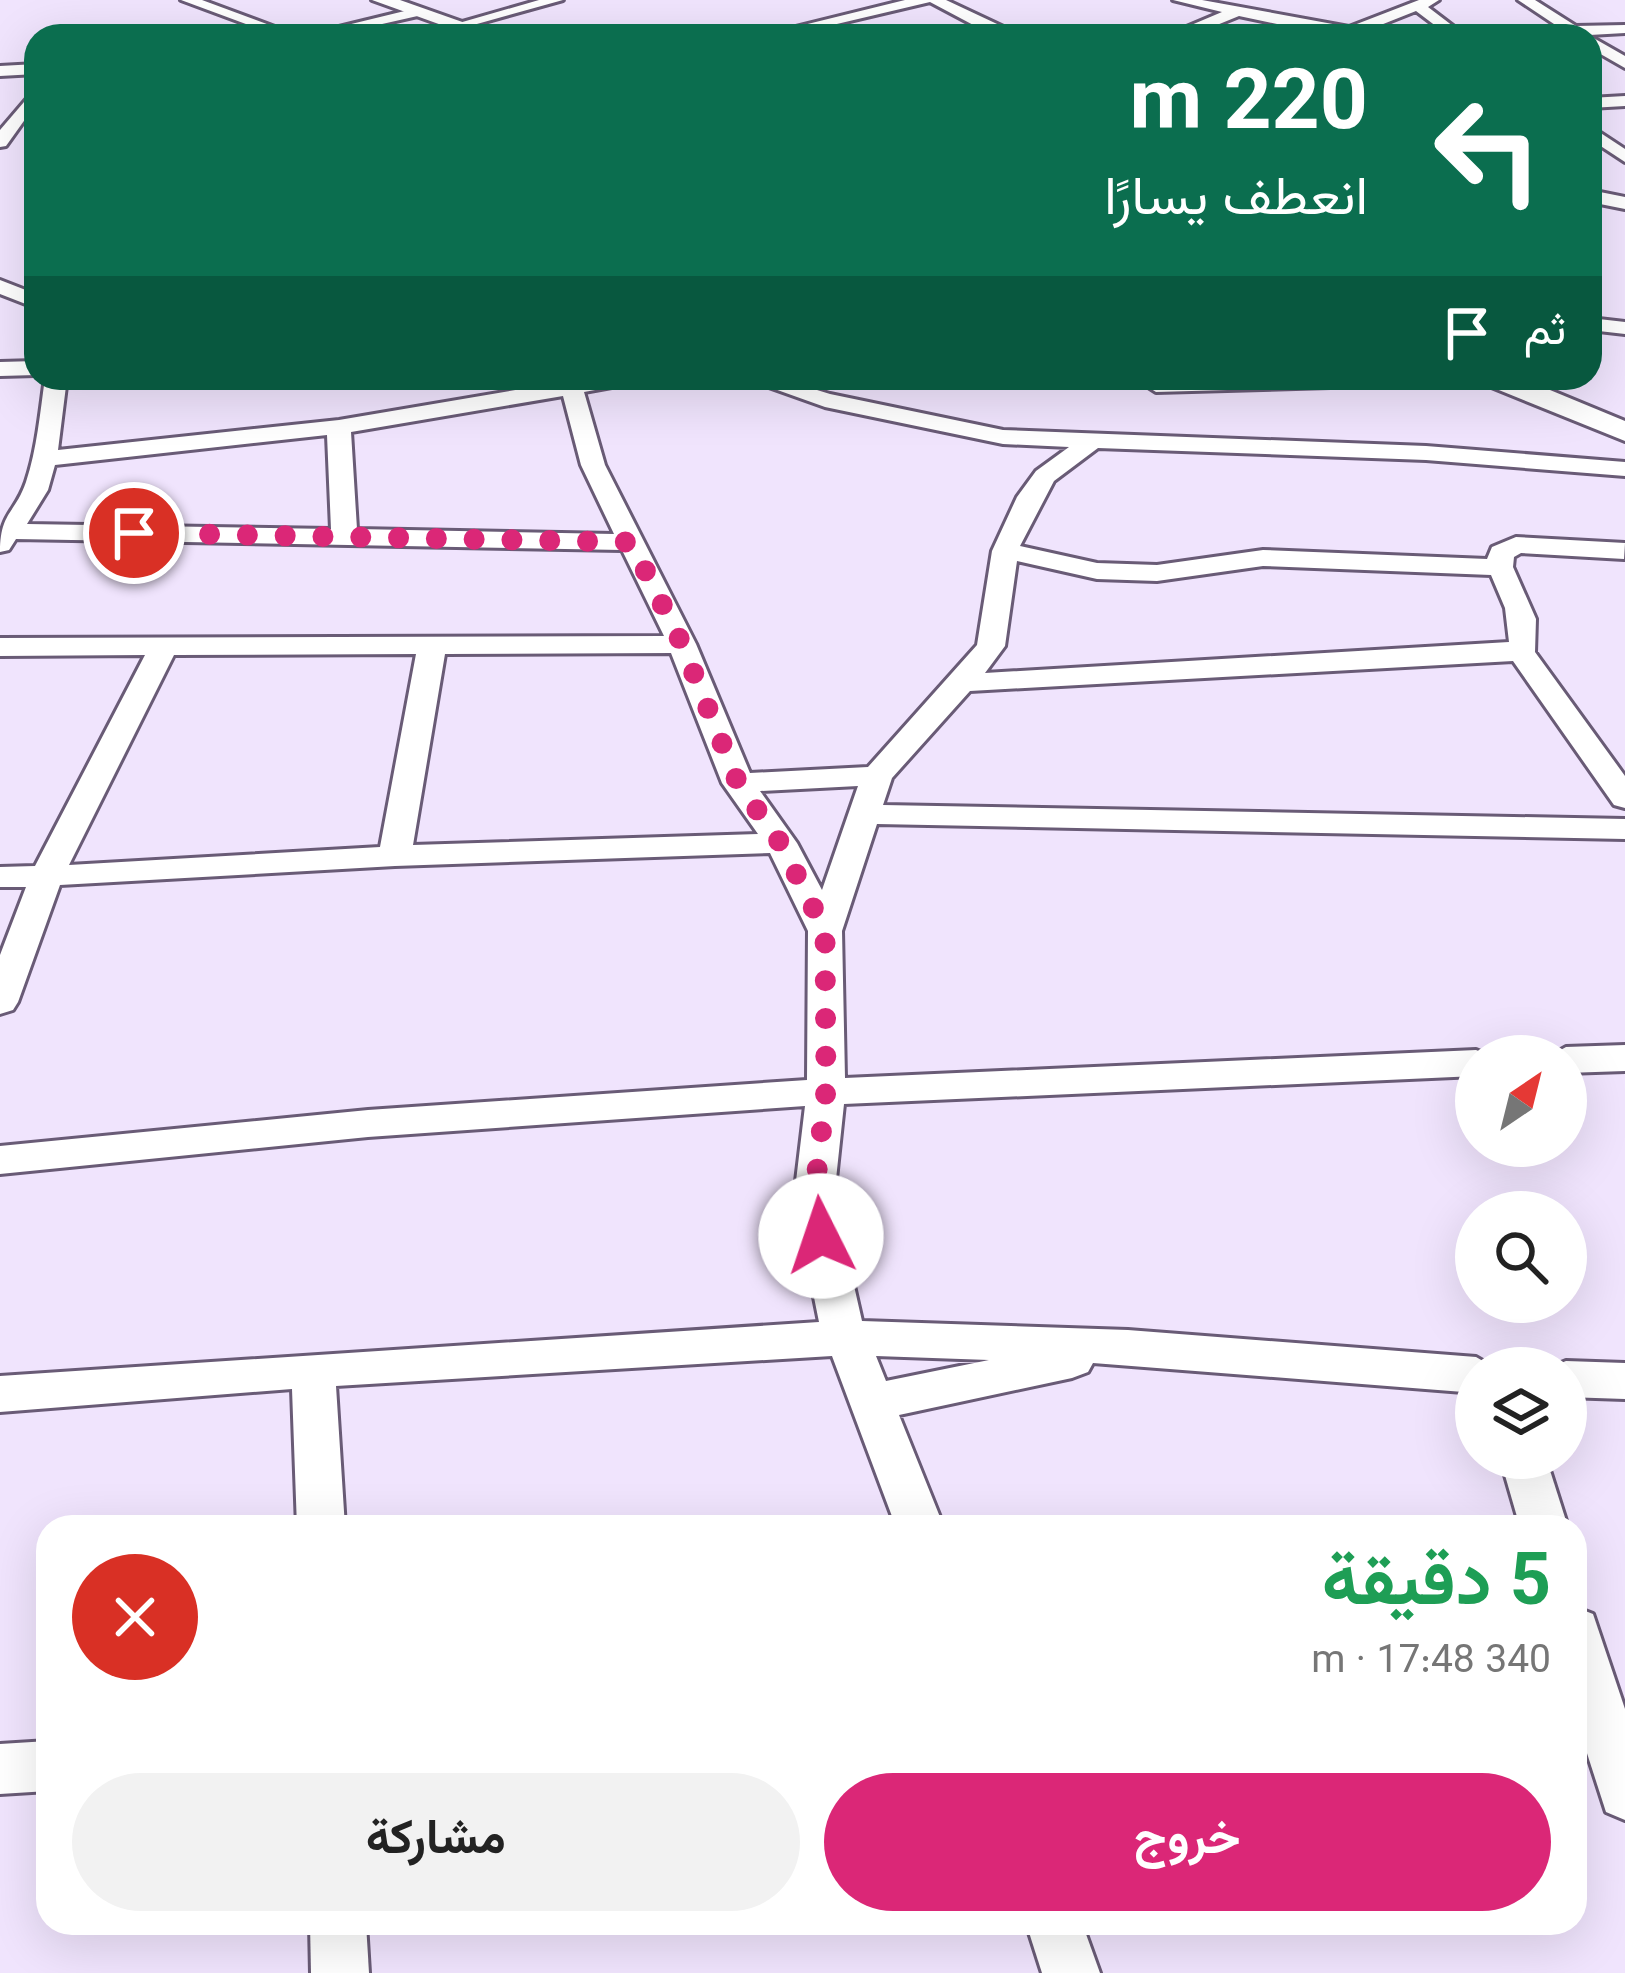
<!DOCTYPE html>
<html lang="ar">
<meta charset="utf-8">
<style>
body{margin:0;font-family:Georgia,Vazirmatn,serif;background:#f2f2f2;color:#222;direction:rtl;height:100vh;display:flex;flex-direction:column;font-size:45px;white-space:nowrap}
*{box-sizing:border-box;margin:0}
p{font-size:39px;color:#767676}
.icon{flex:none;width:66px;height:66px;fill:none;stroke:currentColor;stroke-width:2;stroke-linecap:round;stroke-linejoin:round}
.map{position:relative;flex:1;overflow:hidden;direction:ltr}
.sheet{position:absolute;left:36px;top:1515px;width:1551px;height:420px;display:flex;flex-direction:column;background:#fff;border-radius:36px;box-shadow:0 12px 48px #0002;direction:rtl}
.sheet>*{flex:none}
.guide{position:absolute;left:24px;top:24px;width:1578px;height:366px;border-radius:36px;box-shadow:0 12px 48px #0002;direction:rtl;background:#0b6e4f;color:#fff;overflow:hidden}
.needle{width:78px;rotate:35deg}
.fabs{position:absolute;left:1455px;top:1035px;display:grid;gap:24px}
.fabs a{display:grid;place-items:center;width:132px;height:132px;border-radius:50%;background:#fff;box-shadow:0 12px 48px #0002;font-size:60px}
.pin{position:absolute;display:grid;place-items:center;width:102px;height:102px;color:#fff;margin:-51px;border:6px solid #fff;border-radius:50%;box-shadow:0 3px 12px #0007}
.me{position:absolute;width:132px;margin:-66px;rotate:356deg;stroke-linejoin:round;filter:drop-shadow(0 0 9px #0008)}
.turn{display:flex;align-items:center;gap:42px;height:252px;padding:0 36px;font-size:54px}
.turn .icon{width:156px;height:156px;stroke-width:2.5}
.turn b{display:block;font-size:84px;line-height:102px}
.then{display:flex;align-items:center;height:114px;padding:0 36px;background:#0003;gap:24px;font-size:45px}
.round{display:grid;place-items:center;flex:none;width:126px;height:126px;border-radius:63px;background:#f2f2f2}
.overview{display:flex;align-items:center;justify-content:space-between;height:204px;padding:0 36px}
h1{font-size:72px;font-weight:700;line-height:90px;color:#1e9e55}
.primary-button{display:flex;gap:24px;margin-top:auto;padding:24px 36px}
.primary-button a{flex:1;height:138px;border-radius:72px;background:#db2777;color:#fff;font-size:48px;font-weight:700;line-height:138px;text-align:center}
.primary-button a+a{background:#f2f2f2;color:#222}
.map>svg:first-child{display:block}
</style>
<div class="map">
<svg width="1625" height="1973" viewBox="0 0 1625 1973">
<rect width="100%" height="100%" fill="#f0e4fd"/>
<g fill="none" stroke-linecap="round" stroke-linejoin="round">
<defs>
<g id="street">
<polygon points="181,0 202,0 299,36 278,36"/>
<polygon points="539,0 563,0 459,29 452,25"/>
<polygon points="905,0 946,0 1012,31 1177,31 1222,12 1173,0 1202,0 1349,27 1419,0 1439,0 1428,7 1466,36 1449,36 1416,11 1353,36 1333,36 1239,16 1190,36 994,36 930,2 786,36 759,36"/>
<polygon points="1518,0 1535,0 1576,26 1625,25 1625,33 1572,36"/>
<polygon points="417,8 422,15 329,36 302,36"/>
<polygon points="1590,36 1625,56 1625,68 1590,48"/>
<polygon points="36,64 36,74 0,76 0,66"/>
<polygon points="36,88 36,104 6,146 0,147 0,130"/>
<polygon points="1625,96 1625,106 1590,108 1590,98"/>
<polygon points="1590,126 1625,149 1625,162 1590,139"/>
<polygon points="1590,190 1625,197 1625,209 1590,202"/>
<polygon points="0,280 36,294 36,308 0,294"/>
<polygon points="1590,318 1625,322 1625,334 1590,330"/>
<polygon points="36,361 36,375 0,376 0,362"/>
<path d="M45 378H67L58 450 339 420 586 378H637L634 383 584 392 605 465 696 644 750 773 868 767 977 645 992 551 1017 497 1036 471 1069 447 1003 444 825 407 744 378H778L830 394 1003 430 1426 446 1625 462V476L1426 460 1098 448 1054 481 1020 546 1097 563 1157 565 1263 550 1487 559 1492 547 1516 537 1625 543 1624 559 1521 553 1514 557 1513 567 1536 619 1535 652 1625 776V808L1614 805 1513 661 970 691 892 778 883 805 1625 819V839L877 824 842 931 845 1078 1476 1050 1491 1056H1476V1076L844 1104 834 1198 862 1321 1128 1330 1476 1357 1495 1368H1476V1393L1093 1363 1088 1372 1072 1378 899 1415 944 1527H896L832 1356 336 1386 345 1527H297L292 1389 0 1412V1376L819 1322 794 1198 805 1106 368 1137 0 1174V1146L368 1110 807 1080 808 931 770 853 395 866 60 885 18 1002 13 1010 0 1014V955L26 887H0V867L35 866 145 655 0 656V638L664 636 622 550 16 539 9 550 0 552C0 512 15 514 26 482 37 449 40 413 45 378ZM563 396 581 465 614 534 357 529 351 432ZM327 435 331 529 27 524 48 490 55 465ZM1017 561 1097 579 1157 581 1263 566 1491 575 1505 608 1509 642 985 673 1005 646ZM671 653 722 783 758 834 413 845 445 654ZM416 654 380 847 69 865 174 655ZM858 786 822 890 797 843 760 791ZM876 1356 989 1360 886 1381Z"/>
<polygon points="1163,378 1411,378 1400,385 1156,392 1145,385"/>
<polygon points="1625,1045 1625,1071 1566,1073 1566,1056 1550,1056 1566,1047"/>
<polygon points="1566,1361 1625,1363 1625,1399 1566,1397 1566,1368 1549,1368"/>
<polygon points="1500,1458 1546,1458 1568,1527 1520,1527"/>
<polygon points="1575,1607 1593,1614 1625,1709 1625,1820 1606,1812 1575,1716"/>
<polygon points="48,1741 48,1791 0,1794 0,1744"/>
<polygon points="310,1923 366,1923 369,1973 311,1973"/>
<polygon points="1026,1923 1082,1923 1100,1973 1042,1973"/>
</g>
<g id="secondary">
<polygon points="372,0 400,0 502,36 472,36"/>
<polygon points="1480,378 1521,378 1625,421 1625,441 1484,384"/>
</g>
</defs>
<!-- street casing -->
<use href="#street" stroke="#695b76" stroke-width="6"/>
<!-- secondary casing -->
<use href="#secondary" stroke="#695b76" stroke-width="6"/>
<!-- street -->
<use href="#street" fill="#fff" fill-rule="evenodd"/>
<!-- secondary -->
<use href="#secondary" fill="#fff" fill-rule="evenodd"/>
</g>
<g fill="none" stroke-linecap="round" stroke-linejoin="round">
<!-- route -->
<polyline stroke="#db2777" stroke-width="21" stroke-dasharray="0 37.8" points="134,533 631,542 682,644 738,783 781,844 825,931 826,1090 814,1198 821,1236"/>
</g>
</svg>
<div class="fabs">
<a><svg class="needle" viewBox="-14 -14 28 28"><path d="M0-13l5 13h-10z" fill="#e53935"/><path d="M0 13l5-13h-10z" fill="#767676"/></svg></a>
<a><svg class="icon" aria-label="search" viewBox="0 0 24 24"><circle cx="10" cy="10" r="6"/><path d="M15 15l6 6"/></svg></a>
<a><svg class="icon" aria-label="layers" viewBox="0 0 24 24"><path d="M12 4l9 5-9 5-9-5zM3 14l9 5 9-5"/></svg></a>
</div>
<div class="pin" style="left:134px;top:533px;background:#d93025"><svg class="icon" aria-label="arrive" viewBox="0 0 24 24"><path d="M6 21V4h12l-3 4 3 4H6"/></svg></div>
<svg class="me" style="left:821px;top:1236px" viewBox="-20 -20 40 40"><circle r="19" fill="#fff"/><path d="M0-13L10 11 0 6-10 11z" fill="#db2777"/></svg>
<div class="guide">
<div class="turn"><svg class="icon" aria-label="left" viewBox="0 0 24 24"><path d="M17 20v-9H6M10 6l-5 5 5 5"/></svg><div><b>220 m</b>انعطف يسارًا</div></div>
<div class="then">ثم<svg class="icon" aria-label="arrive" viewBox="0 0 24 24"><path d="M6 21V4h12l-3 4 3 4H6"/></svg></div>
</div>
<section class="sheet">
<div class="overview"><div><h1>5 دقيقة</h1><p>340 m · 17:48</p></div><a class="round" style="background:#d93025;color:#fff"><svg class="icon" aria-label="close" viewBox="0 0 24 24"><path d="M6 6l12 12M18 6L6 18"/></svg></a></div>
<div class="primary-button"><a>خروج</a><a>مشاركة</a></div>
</section>
</div>
